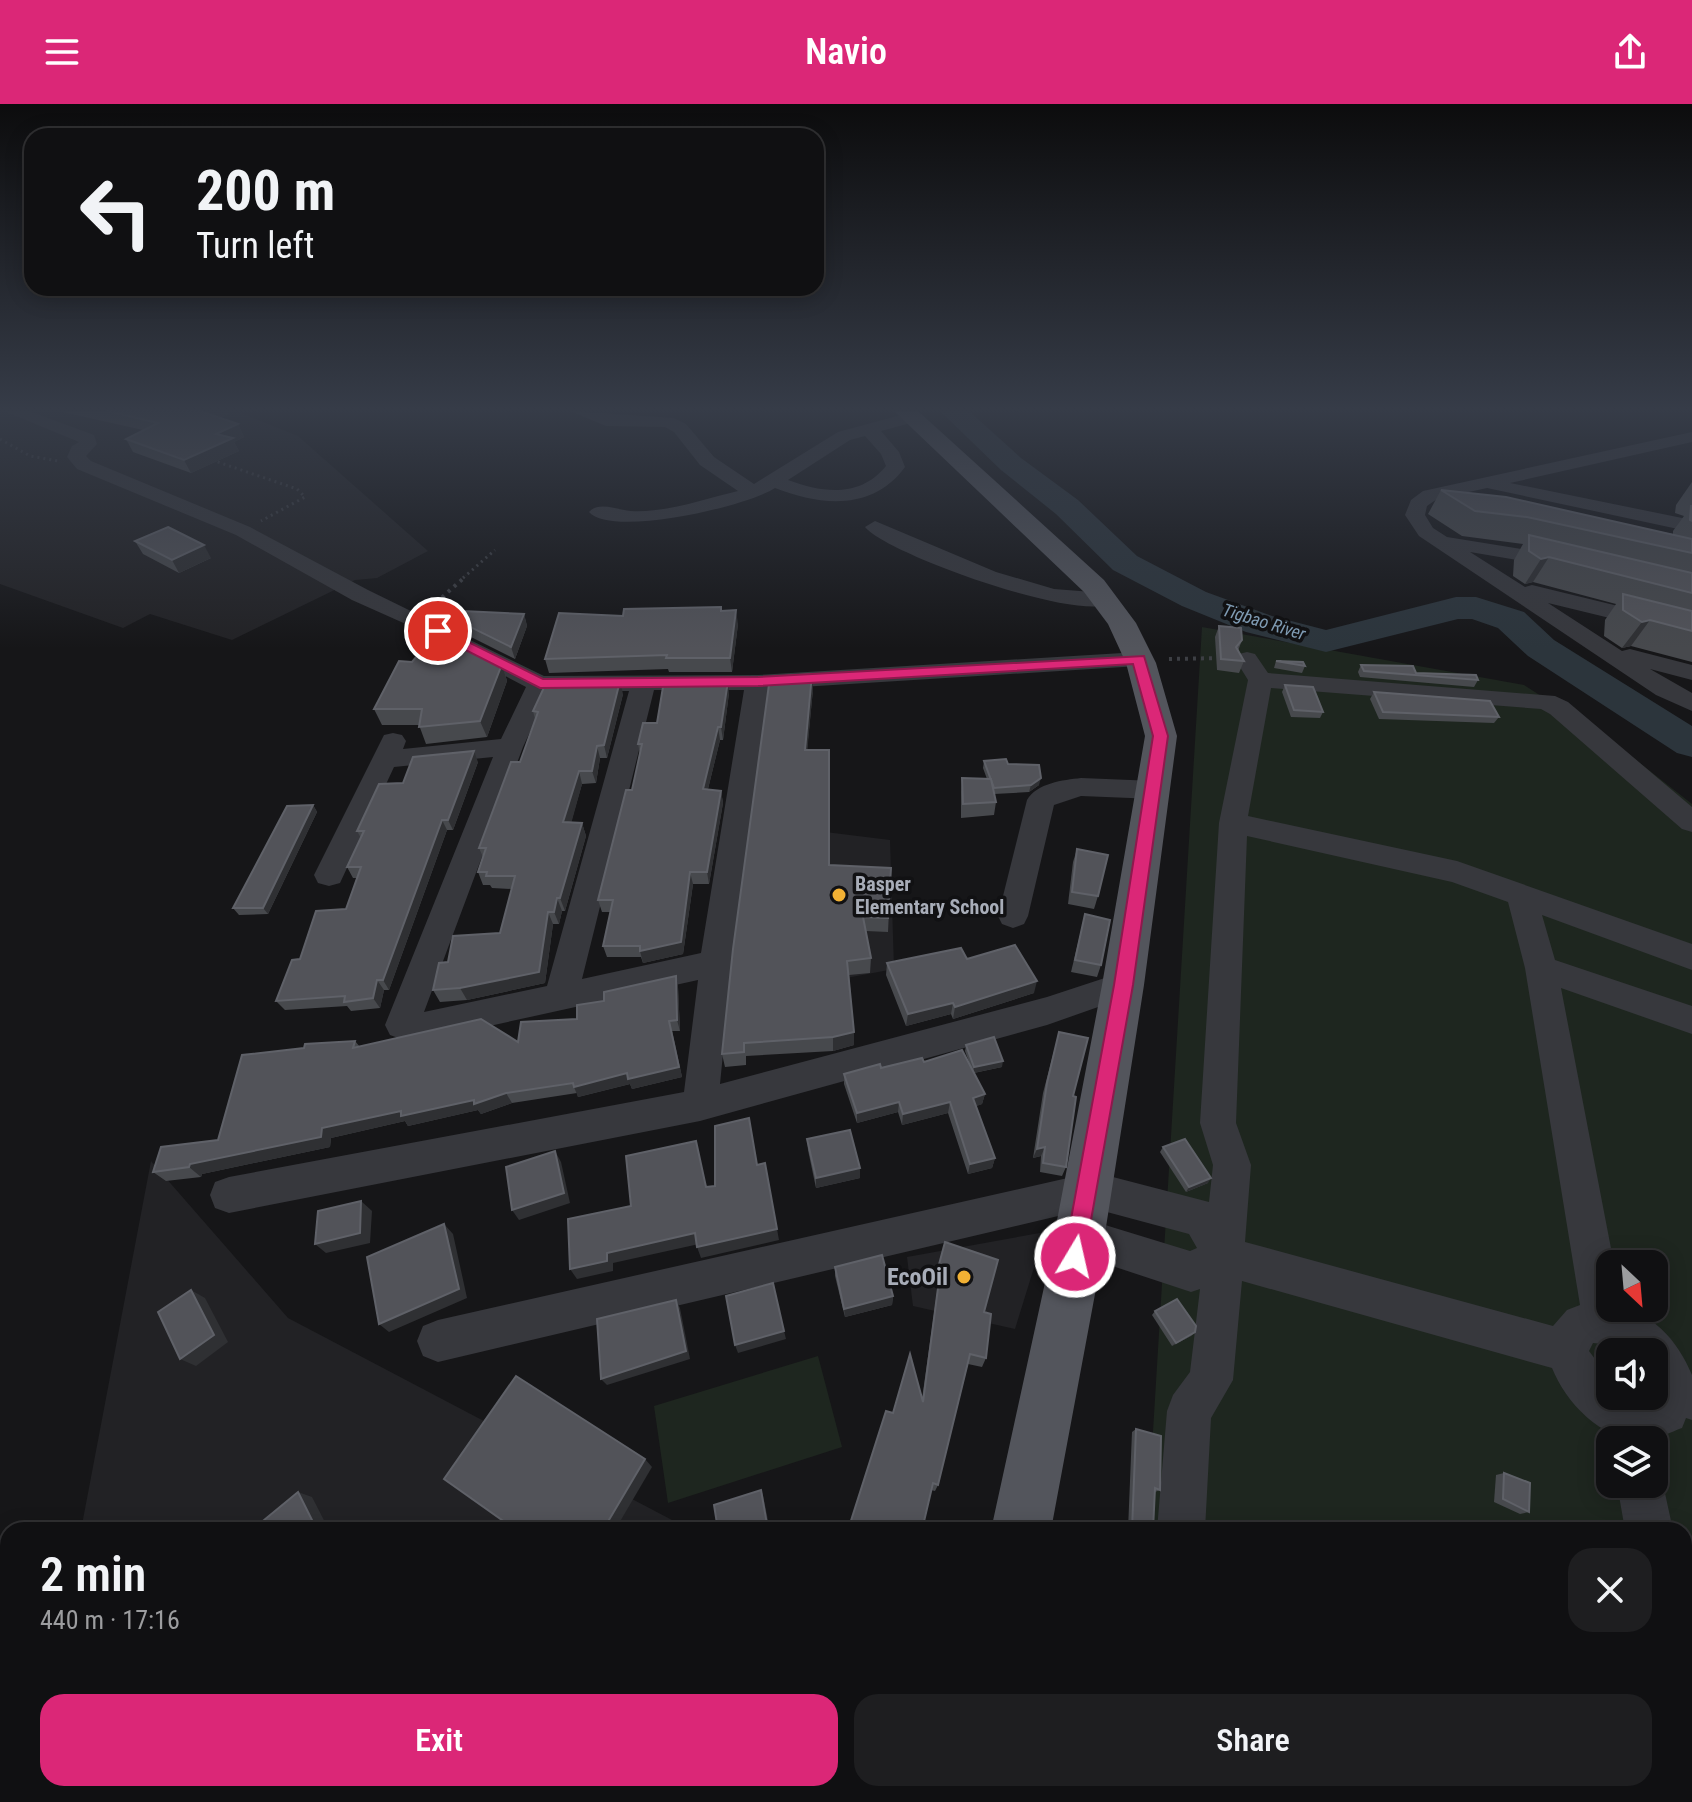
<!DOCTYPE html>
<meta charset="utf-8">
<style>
body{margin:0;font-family:"Roboto Condensed",sans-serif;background:#1e1e20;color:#f1f3f6;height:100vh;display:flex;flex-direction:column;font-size:30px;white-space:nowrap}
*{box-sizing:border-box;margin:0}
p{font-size:26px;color:#9c9d9f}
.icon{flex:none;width:44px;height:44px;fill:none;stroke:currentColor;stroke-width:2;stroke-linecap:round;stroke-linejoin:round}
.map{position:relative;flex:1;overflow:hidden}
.sheet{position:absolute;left:0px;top:1418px;width:1692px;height:280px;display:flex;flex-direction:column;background:#101012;border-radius:24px 24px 0 0;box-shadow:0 4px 20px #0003,0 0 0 2px #303032}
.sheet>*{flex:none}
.top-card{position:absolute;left:24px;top:24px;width:800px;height:168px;border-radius:24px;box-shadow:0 4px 20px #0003,0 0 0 2px #303032;background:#101012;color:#f1f3f6;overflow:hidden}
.needle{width:52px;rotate:154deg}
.tools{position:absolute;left:1596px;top:1146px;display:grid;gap:16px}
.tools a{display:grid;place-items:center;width:72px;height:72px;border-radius:16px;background:#101012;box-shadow:0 4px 20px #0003,0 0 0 2px #303032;font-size:40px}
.pin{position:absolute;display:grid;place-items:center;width:68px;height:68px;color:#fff;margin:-34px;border:4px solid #fff;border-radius:50%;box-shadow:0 2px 8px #0007}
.me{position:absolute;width:88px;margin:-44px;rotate:9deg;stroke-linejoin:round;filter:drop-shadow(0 0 6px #0008)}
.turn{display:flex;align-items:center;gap:28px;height:168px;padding:0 40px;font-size:36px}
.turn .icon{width:104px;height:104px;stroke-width:2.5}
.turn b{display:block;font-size:56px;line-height:68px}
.round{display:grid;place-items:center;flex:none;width:84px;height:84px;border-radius:24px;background:#1e1e20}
.summary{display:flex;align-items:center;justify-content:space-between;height:136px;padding:0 40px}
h1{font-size:48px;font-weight:600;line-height:60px}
.action{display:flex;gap:16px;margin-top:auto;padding:16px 40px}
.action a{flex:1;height:92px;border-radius:24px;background:#db2777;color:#fff;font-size:32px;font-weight:600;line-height:92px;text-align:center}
.action a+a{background:#1e1e20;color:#f1f3f6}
header{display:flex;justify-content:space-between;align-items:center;height:104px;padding:0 40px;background:#db2777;color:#fff;font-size:36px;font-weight:600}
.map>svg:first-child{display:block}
</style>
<header><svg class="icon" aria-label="menu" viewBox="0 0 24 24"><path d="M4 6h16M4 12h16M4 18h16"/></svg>Navio<svg class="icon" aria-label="share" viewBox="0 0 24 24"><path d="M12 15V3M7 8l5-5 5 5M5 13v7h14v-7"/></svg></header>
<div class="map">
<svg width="1692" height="1698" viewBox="0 0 1692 1698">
<rect width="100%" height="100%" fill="#161618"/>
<!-- built -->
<g fill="#222225">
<polygon points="0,307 236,307 298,332 428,447 377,474 355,476 232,536 150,510 123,524 0,480"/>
<polygon points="793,724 890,736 894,865 783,886"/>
<polygon points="151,1057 288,1214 691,1426 81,1426"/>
<polygon points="1045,1128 1015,1225 913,1202 907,1153"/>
<polygon points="30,1690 900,1690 898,1698 29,1698"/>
</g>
<!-- green -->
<g fill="#1e261f" fill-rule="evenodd">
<path d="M1202 523 1524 581 1617 641 1692 700V1698H1130L1131 1690H1684V1426H1147ZM1610 1160H1654V1204H1610ZM1610 1248H1654V1292H1610ZM1610 1336H1654V1380H1610Z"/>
<polygon points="818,1252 842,1343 668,1399 654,1302"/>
</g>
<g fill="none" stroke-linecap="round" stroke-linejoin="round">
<!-- river -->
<polygon fill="#2c353c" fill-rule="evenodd" points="940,307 969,307 1021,354 1078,396 1137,452 1206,488 1272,512 1326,526 1456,493 1476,493 1524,508 1554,536 1692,622 1692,653 1677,649 1528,552 1498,524 1472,515 1458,515 1326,548 1246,528 1182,502 1113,466 1056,410 1001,366"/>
<!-- path-far1 -->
<g stroke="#3d3f44" stroke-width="3" stroke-dasharray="2 4" stroke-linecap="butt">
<polyline points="0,335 30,352 58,357"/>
<polyline points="212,356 297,385 305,393 261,417"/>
<polyline points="463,474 495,446"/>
</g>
<!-- path -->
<g stroke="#3d3f44" stroke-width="4" stroke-dasharray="3 5" stroke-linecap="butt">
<polyline points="430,504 466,472"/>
<polyline points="1169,555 1223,554"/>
</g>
<!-- minor -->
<g fill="#37383d" fill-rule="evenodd">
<path d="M4 307H29L94 331 97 340 86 352 91 357 250 423 368 486 544 572 758 571 1139 548 1147 550 1151 555 1147 560 1139 562 769 585 732 859 720 980 1047 893 1123 868 1135 872 1139 881 1135 890 1047 921 700 1017 229 1109 215 1104 210 1091 215 1078 229 1073 684 988 698 876 412 939 390 931 385 921 493 653 394 663 340 779 329 782 318 779 314 771 384 631 393 629 402 631 406 637 403 645 501 635 526 583 408 521 352 496 236 431 77 365 67 353 72 342 79 338ZM654 586H744L701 849 582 875ZM549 587H629L547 882 424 908 523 643Z"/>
<path d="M570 307 674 314 686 320 714 353 754 380 838 328 912 308 921 313 918 317 881 327 899 348 905 363C873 407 821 402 775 384 748 402 612 434 589 408 599 397 617 406 631 407 666 409 704 395 738 387L700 361 674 328 665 323 606 322ZM865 332 881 350 886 362C860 394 823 389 788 376L850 336Z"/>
<polygon points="1692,328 1692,338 1510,379 1692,416 1692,428 1487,384 1437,395 1427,402 1425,411 1433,424 1447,433 1559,451 1570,457 1559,463 1470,448 1525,483 1532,481 1692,520 1692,534 1548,499 1622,547 1630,545 1692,561 1692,576 1650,565 1692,589 1692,607 1656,591 1419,432 1405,411 1411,396 1423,387"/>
<path d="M875 417 996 468 1054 485 1105 489 1116 496C1095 525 886 450 865 423Z"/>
<path d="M1247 548 1255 550 1268 569 1555 592 1568 598 1692 703V728L1682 725 1550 610 1541 605 1271 584 1248 712 1457 757 1692 840V866L1542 811 1555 856 1692 902V930L1561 884 1614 1160H1610V1204C1651 1204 1678 1237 1692 1271 1692 1282 1692 1304 1692 1316L1686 1314 1682 1324C1671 1328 1658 1335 1646 1336 1603 1339 1566 1299 1552 1264L1242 1177 1233 1276 1211 1314 1205 1426H1157L1167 1307 1173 1291 1190 1268 1200 1185 1191 1188 1079 1151 1065 1146 1059 1132 1065 1118 1079 1113 1190 1147 1197 1144 1189 1130 1092 1104 438 1258 423 1252 417 1237 423 1222 438 1216 1072 1073 1086 1066 1209 1098 1213 1061 1200 1019 1219 719 1248 576 1235 555 1239 550ZM1247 732 1452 778 1508 798 1525 864 1580 1201 1567 1206 1553 1222 1245 1138 1251 1061 1236 1019ZM1593 1239 1613 1241 1624 1248H1654V1292H1610V1275L1589 1247Z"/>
<path d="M1081 674 1155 677 1165 679 1169 686 1165 693 1155 695 1081 692 1054 701 1028 812 1024 820 1013 824 1002 820 998 812 1027 696C1037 679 1063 676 1081 674Z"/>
<polygon points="1654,1363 1663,1380 1673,1426 1625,1426 1617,1380 1654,1380"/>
<polygon points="112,1690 166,1690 166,1698 110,1698"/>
<polygon points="1139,1690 1193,1690 1194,1698 1138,1698"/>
<polygon points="1352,1690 1416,1690 1420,1698 1355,1698"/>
</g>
<!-- major -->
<g fill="#53555c" fill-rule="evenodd">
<polygon points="894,307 918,307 1104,476 1136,519 1156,559 1177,632 1144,881 1098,1174 1051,1426 991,1426 1046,1174 1102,881 1145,632 1126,559 1108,520 1084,488"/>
<polygon points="933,1690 1001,1690 999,1698 931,1698"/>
</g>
</g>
<!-- wall -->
<g fill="#47494d">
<polygon points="58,307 227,307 228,310 220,314 238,320 244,333 234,338 239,347 191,369 133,348 126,335 143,326"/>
<polygon points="1692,378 1692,558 1631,542 1622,544 1604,532 1605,516 1616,500 1533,478 1525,480 1513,472 1514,456 1523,440 1462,432 1428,410 1441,386 1673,430 1673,427 1684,412 1675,409 1676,401"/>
<polygon points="135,437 211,454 179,469 143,450"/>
<polygon points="721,503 722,507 738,520 732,568 669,568 668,565 549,569 545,555 623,512"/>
<polygon points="524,510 527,522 515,555 459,527 454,515"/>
<polygon points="1219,522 1242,536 1238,547 1244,557 1239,569 1217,566 1215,533"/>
<polygon points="1276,557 1305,562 1302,569 1274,564"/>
<polygon points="502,560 507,577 487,633 426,640 419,621 382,621 374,605"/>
<polygon points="1361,561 1416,569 1478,576 1474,583 1360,573 1358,568"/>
<polygon points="1285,581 1323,608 1320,614 1291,613 1282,588"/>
<polygon points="813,585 807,646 829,761 891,764 888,828 866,827 871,854 870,869 849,871 854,928 854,941 833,947 746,952 746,961 725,963 722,950"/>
<polygon points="1374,588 1499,613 1494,619 1379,615 1370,595"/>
<polygon points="729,589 723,636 720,636 708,685 721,687 723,699 709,780 693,780 683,850 643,859 641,853 607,853 603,842 611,808 602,808 598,796 632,686 640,650 638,640 657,619"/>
<polygon points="623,590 607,654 600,654 596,679 582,680 571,718 582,719 586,732 565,807 562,807 559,820 553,820 545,879 467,896 440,898 433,886 448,858 500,829 512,785 492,784 490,781 483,781 478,768 483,753 479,744 520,658 535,615 533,607"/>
<polygon points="984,657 1008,660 1039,681 1029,688 994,690 996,698 994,711 961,714 961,688 962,674 987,675 983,664"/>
<polygon points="478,658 453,726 447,726 389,886 384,886 380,904 351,907 347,902 285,906 276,897 300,855 346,805 358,774 353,774 347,763 361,734 357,727 403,679"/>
<polygon points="313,701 317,708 268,810 239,811 233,804"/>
<polygon points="1077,745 1098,792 1094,805 1068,800 1073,758"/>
<polygon points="1085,810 1101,861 1097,873 1071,868"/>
<polygon points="967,855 1034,889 953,915 951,910 906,922 886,871 887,859"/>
<polygon points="676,872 678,883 680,927 672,927 682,973 632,985 630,980 578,993 577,989 512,999 481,1010 478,1006 408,1022 405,1017 331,1034 330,1043 202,1070 201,1073 166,1077 153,1068 218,1036 304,944 355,937 360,943 518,938 577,915 604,897"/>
<polygon points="1059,928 1073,992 1066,1063 1062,1072 1040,1068 1041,1052 1033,1054 1043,989"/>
<polygon points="966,941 1002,963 974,969 985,990 982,1000 976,1002 995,1054 992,1064 968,1070 948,1009 902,1021 898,1008 857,1019 844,980 844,970 924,958 970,961 965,947"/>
<polygon points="807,1035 860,1064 860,1074 816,1084 808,1046"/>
<polygon points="1163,1043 1208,1079 1186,1088 1160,1048"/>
<polygon points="945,1138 984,1208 986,1254 982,1263 968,1260 938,1381 935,1387 931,1386 893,1309 922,1295 938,1181 934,1179"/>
<polygon points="835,1163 893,1192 892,1201 845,1213 835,1172"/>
<polygon points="1155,1207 1195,1228 1191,1232 1172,1242 1152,1211"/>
<polygon points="1136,1325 1160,1386 1155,1388 1153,1426 1128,1426 1132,1328"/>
<polygon points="1504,1369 1529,1408 1520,1410 1494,1398 1496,1371"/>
<polygon points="1684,1559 1692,1562 1692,1692 1684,1689"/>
</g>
<!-- shaded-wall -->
<g fill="#2f3033">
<polygon points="200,307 227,307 228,310 206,320"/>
<polygon points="238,320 244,333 234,338 239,347 191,369 184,356 216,330"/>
<polygon points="204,441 211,454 179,469 172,456"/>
<polygon points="1549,453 1533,478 1525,480 1541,455"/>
<polygon points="736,506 738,520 732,568 730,554"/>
<polygon points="524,510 527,522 515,555 511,543"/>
<polygon points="1650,516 1631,542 1622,544 1642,518"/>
<polygon points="502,560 507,577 487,633 480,617"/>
<polygon points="812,570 813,585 806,661 805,646"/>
<polygon points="620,577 623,590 607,654 604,641"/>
<polygon points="728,577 729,589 723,636 721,623"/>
<polygon points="718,623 720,636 705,697 703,685"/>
<polygon points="597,642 600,654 596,679 592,667"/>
<polygon points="474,647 478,658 453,726 448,716"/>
<polygon points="579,667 582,680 568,731 563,718"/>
<polygon points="1041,674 1039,681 1029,688 1031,681"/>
<polygon points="721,687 723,699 709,780 707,768"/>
<polygon points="313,701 317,708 268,810 263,804"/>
<polygon points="442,716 447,726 389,886 383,876"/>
<polygon points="582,719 586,732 565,807 560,794"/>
<polygon points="690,768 693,780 683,850 643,859 640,847"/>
<polygon points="557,794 562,807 559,820 554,808"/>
<polygon points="548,808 553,820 545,879 467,896 460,884"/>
<polygon points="676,872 678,883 680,927 677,916"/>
<polygon points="377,876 384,886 380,904 373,894"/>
<polygon points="1037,877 1034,889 953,915 955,903"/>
<polygon points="953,899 951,910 906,922 908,910"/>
<polygon points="672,927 682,973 632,985 630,980 578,993 574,983"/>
<polygon points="854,928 854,941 833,947 833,933"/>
<polygon points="1003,957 1002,963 973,969 974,963"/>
<polygon points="506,989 512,999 481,1010 478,1006 408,1022 405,1017 331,1034 330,1043 202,1070 201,1073 189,1063 190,1060 322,1024 401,1007"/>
<polygon points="985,990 982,1000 971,1004 973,994"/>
<polygon points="899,998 898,1008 857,1019 857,1009"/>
<polygon points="950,998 948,1009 902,1021 903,1010"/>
<polygon points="1045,1043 1041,1052 1033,1054 1037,1045"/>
<polygon points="555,1047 561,1058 570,1099 519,1116 512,1106"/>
<polygon points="995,1054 992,1064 968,1070 970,1060"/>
<polygon points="860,1064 860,1074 816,1084 816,1074"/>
<polygon points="1211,1074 1208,1079 1186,1088 1189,1083"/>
<polygon points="361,1097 372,1107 370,1139 326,1149 315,1140"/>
<polygon points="444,1120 453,1130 467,1194 389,1228 379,1220"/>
<polygon points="777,1125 779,1136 701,1154 697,1143"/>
<polygon points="695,1129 699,1140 613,1159 613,1167 577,1175 570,1165 607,1149"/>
<polygon points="191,1186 205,1194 228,1238 196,1262 180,1255"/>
<polygon points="893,1192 892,1201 845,1213 844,1205"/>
<polygon points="676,1196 680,1204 690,1255 607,1281 601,1275"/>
<polygon points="784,1227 786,1235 738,1249 735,1241"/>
<polygon points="1195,1228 1191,1232 1172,1242 1176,1239"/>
<polygon points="645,1355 652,1363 615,1426 603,1426"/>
<polygon points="761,1386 763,1391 770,1426 768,1426"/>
<polygon points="298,1388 312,1393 329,1426 317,1426"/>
<polygon points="95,1690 110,1690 108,1698 75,1698 76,1693"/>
<polygon points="480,1690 501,1690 504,1698 484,1698"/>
<polygon points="800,1690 806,1690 813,1698 806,1698"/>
</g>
<!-- building -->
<g fill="#525359" stroke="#5f6168" stroke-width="2">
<polygon points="107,307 200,307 238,320 216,330 233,334 184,356 126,335 158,319"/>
<polygon points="1441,386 1506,393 1692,435 1692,449 1527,413 1475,407"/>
<polygon points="1691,402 1692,402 1692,417 1690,416"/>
<polygon points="168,423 204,441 172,456 135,437"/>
<polygon points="1529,431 1692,469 1692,489 1549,453 1541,455 1529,447"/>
<polygon points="1623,490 1692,507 1692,527 1650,516 1642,518 1623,506"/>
<polygon points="721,503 721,507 736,506 730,554 666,554 667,551 545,555 559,509 623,512 624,505"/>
<polygon points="462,507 524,510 511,543 454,515"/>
<polygon points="1219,522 1241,524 1242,536 1236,543 1244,557 1221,555"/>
<polygon points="438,527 502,560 480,617 419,623 422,605 374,605 399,557 412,558"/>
<polygon points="1276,557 1303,558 1305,562"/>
<polygon points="1361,561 1413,562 1416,569 1476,571 1478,576 1364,567"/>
<polygon points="812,570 805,646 829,646 829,761 891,764 888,814 863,813 871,854 847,857 854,928 833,933 744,939 744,948 722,950 733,845 770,573"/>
<polygon points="547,577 620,577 604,641 597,642 592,667 579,667 563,718 582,719 560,794 557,794 554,808 548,808 539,868 460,884 433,886 439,859 448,858 453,832 500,829 515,772 486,772 487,768 478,768 486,744 479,744 511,658 520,658 538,608 533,607"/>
<polygon points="664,577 728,577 721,623 718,623 703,685 721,687 707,768 690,768 681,838 640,847 640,842 603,842 613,796 598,796 626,686 632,686 642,640 638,640 643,619 657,619"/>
<polygon points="1285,581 1313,583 1323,608 1294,606"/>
<polygon points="1374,588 1490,597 1499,613 1383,608"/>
<polygon points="474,647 448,716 442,716 383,876 377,876 373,894 344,898 345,892 276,897 292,856 300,855 316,807 346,805 361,763 347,763 364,727 357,727 379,680 403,679 413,653"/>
<polygon points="1006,655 1008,660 1039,661 1041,674 1031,681 994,684 984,657"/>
<polygon points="962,674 991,675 996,698 963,700"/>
<polygon points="313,701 263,804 233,804 287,702"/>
<polygon points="1077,745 1108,751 1098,792 1072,788"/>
<polygon points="1085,810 1110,816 1101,861 1075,856"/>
<polygon points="1015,841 1037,877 955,903 953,899 908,910 887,859 961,844 967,855"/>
<polygon points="676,872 677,916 669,917 679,963 628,975 627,969 574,983 573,979 506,989 474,1000 474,996 401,1012 401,1007 322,1024 321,1033 190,1060 189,1063 153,1068 161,1043 218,1036 242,951 304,944 305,940 355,937 353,944 481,915 518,938 521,918 577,915 577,901 604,897 604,888"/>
<polygon points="1059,928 1088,934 1073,992 1076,993 1066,1063 1043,1059 1045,1043 1037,1045 1047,979"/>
<polygon points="994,933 1003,957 974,963 966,941"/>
<polygon points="962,946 985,990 973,994 995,1054 970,1060 950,998 903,1010 899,998 857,1009 844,970 880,960 881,964 922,954 924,958"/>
<polygon points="749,1014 757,1061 765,1059 777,1125 697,1143 695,1129 607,1149 607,1157 570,1165 568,1115 631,1102 626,1052 696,1037 706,1083 715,1082 715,1022"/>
<polygon points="850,1026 860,1064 816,1074 807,1035"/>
<polygon points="1185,1035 1211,1074 1189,1083 1163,1043"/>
<polygon points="555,1047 564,1089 512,1106 506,1063"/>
<polygon points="361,1097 360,1129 315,1140 318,1107"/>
<polygon points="444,1120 459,1185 379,1220 367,1153"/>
<polygon points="945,1138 998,1156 984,1208 991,1210 986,1254 970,1250 938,1381 933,1379 922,1426 848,1426 886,1307 893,1309 910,1250 923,1298 940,1169 937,1168"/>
<polygon points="882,1151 893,1192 844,1205 835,1163"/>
<polygon points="773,1179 784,1227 735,1241 726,1192"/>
<polygon points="191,1186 214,1231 180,1255 158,1208"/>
<polygon points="1177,1195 1196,1222 1195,1228 1176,1239 1155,1207"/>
<polygon points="676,1196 686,1247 601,1275 597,1215"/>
<polygon points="516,1272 645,1355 603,1426 516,1426 444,1375"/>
<polygon points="1136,1325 1161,1332 1160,1386 1155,1384 1153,1426 1132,1426"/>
<polygon points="1504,1369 1530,1379 1529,1408 1503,1395"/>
<polygon points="761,1386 768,1426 718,1426 714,1401"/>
<polygon points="298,1388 317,1426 252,1426"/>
<polygon points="1684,1559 1692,1562 1692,1686 1684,1683"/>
<polygon points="8,1667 8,1690 95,1690 95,1692 76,1693 75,1698 0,1698 0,1670"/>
<polygon points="394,1690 480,1690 484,1698 397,1698"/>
<polygon points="703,1690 800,1690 806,1698 697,1698"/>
<polygon points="1245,1690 1309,1690 1313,1692 1312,1698 1256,1698"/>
</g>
<!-- sky -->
<linearGradient id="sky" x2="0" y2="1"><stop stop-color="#0c0c0d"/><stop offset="0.56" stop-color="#363c48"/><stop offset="1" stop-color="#363c48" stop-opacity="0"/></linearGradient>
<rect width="1692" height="545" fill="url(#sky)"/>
<!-- route -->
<polygon fill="#db2777" stroke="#8e194d" stroke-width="2" points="438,523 543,575 758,573 1144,552 1168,632 1133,881 1083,1161 1075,1165 1067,1161 1064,1153 1114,881 1153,632 1133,560 758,582 540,584 434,530 432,527"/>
<!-- markers -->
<g fill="#f2b134" stroke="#111113" stroke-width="3">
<circle cx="839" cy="791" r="8"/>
<circle cx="964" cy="1173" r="8"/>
</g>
<g text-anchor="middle" stroke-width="7" stroke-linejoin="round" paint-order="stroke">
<!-- far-water labels -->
<g font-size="18" font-style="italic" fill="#7f9bb3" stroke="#111113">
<text transform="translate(1264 518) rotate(17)" y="6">Tigbao River</text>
</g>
<!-- poi labels -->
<g font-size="20" font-weight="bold" fill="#a8adb8" stroke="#111113" text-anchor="start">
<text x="855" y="787">Basper<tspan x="855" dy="23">Elementary School</tspan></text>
</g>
<!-- near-poi labels -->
<g font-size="24" font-weight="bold" fill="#a8adb8" stroke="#111113" text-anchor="end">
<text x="948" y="1181">EcoOil</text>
</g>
</g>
</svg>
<div class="tools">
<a><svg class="needle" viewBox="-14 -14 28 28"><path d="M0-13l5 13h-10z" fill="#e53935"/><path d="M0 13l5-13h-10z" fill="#9c9d9f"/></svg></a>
<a><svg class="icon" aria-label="sound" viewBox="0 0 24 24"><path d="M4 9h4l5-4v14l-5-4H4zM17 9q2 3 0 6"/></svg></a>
<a><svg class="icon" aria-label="layers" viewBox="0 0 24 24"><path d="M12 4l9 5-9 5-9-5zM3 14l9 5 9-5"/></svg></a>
</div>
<div class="pin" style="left:438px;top:527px;background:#d93025"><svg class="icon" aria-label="arrive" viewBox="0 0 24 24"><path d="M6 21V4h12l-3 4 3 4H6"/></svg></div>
<svg class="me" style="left:1075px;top:1153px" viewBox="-20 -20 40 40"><circle r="17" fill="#db2777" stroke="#fff" stroke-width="3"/><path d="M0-11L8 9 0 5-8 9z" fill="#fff"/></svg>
<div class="top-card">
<div class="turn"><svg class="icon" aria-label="left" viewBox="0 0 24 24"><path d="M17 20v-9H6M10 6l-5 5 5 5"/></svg><div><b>200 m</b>Turn left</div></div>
</div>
<section class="sheet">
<div class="summary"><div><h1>2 min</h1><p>440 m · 17:16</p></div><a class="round"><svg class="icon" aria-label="close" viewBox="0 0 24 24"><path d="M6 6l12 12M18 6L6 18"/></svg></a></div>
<div class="action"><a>Exit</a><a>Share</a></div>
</section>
</div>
